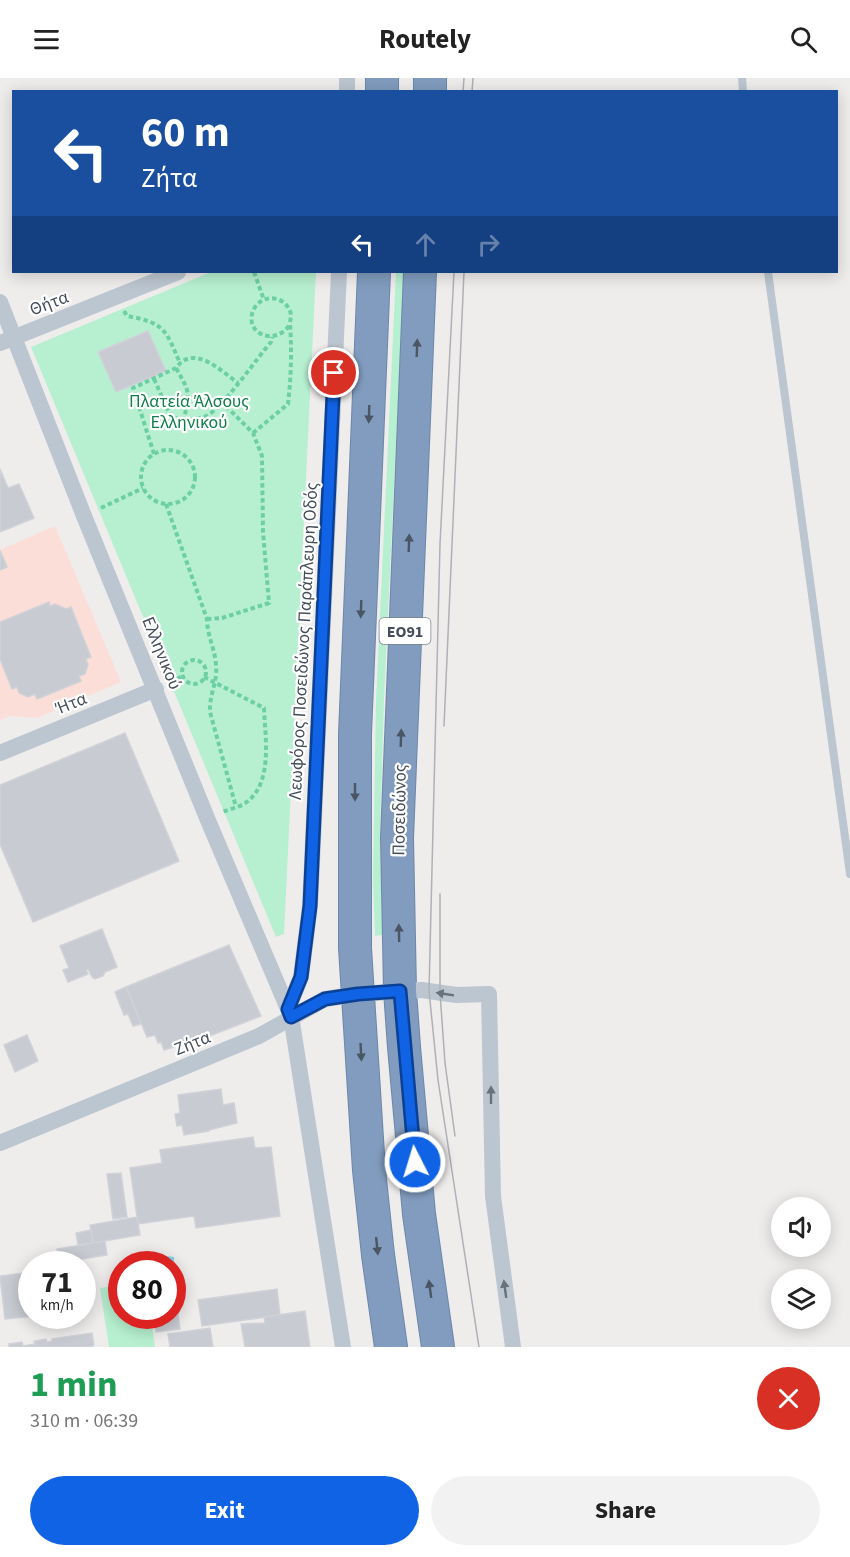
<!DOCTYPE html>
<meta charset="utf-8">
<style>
body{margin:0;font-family:"Source Sans 3",sans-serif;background:#f2f2f2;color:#222;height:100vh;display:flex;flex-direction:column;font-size:22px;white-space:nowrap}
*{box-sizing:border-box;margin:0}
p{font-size:20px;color:#767676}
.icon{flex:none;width:33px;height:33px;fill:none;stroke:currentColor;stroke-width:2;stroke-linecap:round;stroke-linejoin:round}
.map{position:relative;height:1269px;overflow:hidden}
.side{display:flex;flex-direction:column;background:#fff;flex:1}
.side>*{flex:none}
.top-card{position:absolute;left:12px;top:12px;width:826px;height:183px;border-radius:0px;box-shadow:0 3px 15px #0003;background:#1a4fa0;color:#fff;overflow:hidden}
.controls{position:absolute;left:771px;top:1119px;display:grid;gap:12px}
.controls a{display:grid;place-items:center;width:60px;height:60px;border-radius:50%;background:#fff;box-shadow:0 3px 15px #0003;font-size:30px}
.speed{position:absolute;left:18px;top:1173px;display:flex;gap:12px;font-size:30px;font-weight:700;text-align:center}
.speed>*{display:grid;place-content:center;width:78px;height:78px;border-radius:50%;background:#fff;box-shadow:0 3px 15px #0003;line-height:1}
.speed small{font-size:15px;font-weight:400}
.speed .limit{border:9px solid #d22;background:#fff;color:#111}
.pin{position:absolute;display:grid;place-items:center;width:51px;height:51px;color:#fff;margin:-26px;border:3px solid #fff;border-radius:50%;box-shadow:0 2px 6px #0007}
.me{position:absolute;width:66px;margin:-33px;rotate:355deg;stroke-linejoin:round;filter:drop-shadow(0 0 4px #0008)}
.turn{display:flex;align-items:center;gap:21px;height:126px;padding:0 30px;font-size:27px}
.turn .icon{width:78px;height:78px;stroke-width:2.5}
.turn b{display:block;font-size:42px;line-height:51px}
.lanes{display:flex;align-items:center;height:57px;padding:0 30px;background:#0003;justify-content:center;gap:30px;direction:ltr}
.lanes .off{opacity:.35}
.round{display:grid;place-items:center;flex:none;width:63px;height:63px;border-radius:32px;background:#f2f2f2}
.headline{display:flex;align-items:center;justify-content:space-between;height:102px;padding:0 30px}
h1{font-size:36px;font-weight:700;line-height:45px;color:#1e9e55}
.cta{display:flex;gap:12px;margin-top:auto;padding:12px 30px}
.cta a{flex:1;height:69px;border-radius:36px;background:#1063e5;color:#fff;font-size:24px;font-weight:700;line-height:69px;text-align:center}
.cta a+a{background:#f2f2f2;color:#222}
header{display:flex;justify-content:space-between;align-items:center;height:78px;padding:0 30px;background:#fff;font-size:27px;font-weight:700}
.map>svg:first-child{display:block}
</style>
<header><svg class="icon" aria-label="menu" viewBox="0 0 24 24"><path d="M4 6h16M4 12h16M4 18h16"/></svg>Routely<svg class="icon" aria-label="search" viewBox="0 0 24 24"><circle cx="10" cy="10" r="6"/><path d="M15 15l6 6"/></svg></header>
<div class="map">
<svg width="850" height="1269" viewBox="0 0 850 1269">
<rect width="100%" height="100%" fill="#efecec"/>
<!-- medical -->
<polygon fill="#fcded9" points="55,448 121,604 37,640 10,638 0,642 0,472"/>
<!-- green -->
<g fill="#b7f0d0">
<polygon points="211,194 316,194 284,856 276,859 31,269"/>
<polygon points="396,194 404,194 384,622 380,755 382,857 375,858 373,802 376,622"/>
<polygon points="121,1207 122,1238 151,1238 155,1269 109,1269 100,1210"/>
</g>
<!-- water -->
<polygon fill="#81d3ef" points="150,1176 174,1179 174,1190 173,1190 172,1186 146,1186 144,1183"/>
<!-- building -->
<g fill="#c8cbd1" stroke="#d0d2d8" stroke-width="1.5">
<polygon points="148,253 166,293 116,314 98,274"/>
<polygon points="0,391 8,410 19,406 34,440 0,454"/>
<polygon points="0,472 7,489 0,492"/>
<polygon points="49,524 50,528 55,526 66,531 71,529 91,579 86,581 88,587 85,596 79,598 81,603 37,621 35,616 28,619 19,615 17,609 12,611 0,581 0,544"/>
<polygon points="125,655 179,783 33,844 0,766 0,707"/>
<polygon points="102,851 117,889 105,894 103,898 95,901 92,899 88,891 86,892 88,896 68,904 63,892 69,890 60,868"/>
<polygon points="229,867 261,938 212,957 164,972 161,964 158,965 155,957 147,959 126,909"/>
<polygon points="126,909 141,946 133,948 128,936 124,937 115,914"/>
<polygon points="27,957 38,983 15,994 4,967"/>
<polygon points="221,1011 223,1027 234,1025 237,1045 209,1052 209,1053 184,1057 182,1047 177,1048 175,1036 180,1035 178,1017"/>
<polygon points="253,1059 255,1070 271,1069 280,1138 196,1150 194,1138 138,1146 130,1090 162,1085 160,1072"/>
<polygon points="121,1095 127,1139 113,1141 107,1096"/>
<polygon points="137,1139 140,1157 93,1165 90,1147"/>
<polygon points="91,1152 93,1165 78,1167 76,1155"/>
<polygon points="105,1163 107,1177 59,1185 57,1171"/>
<polygon points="32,1194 32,1238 36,1238 5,1241 0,1198"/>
<polygon points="277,1211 280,1237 202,1248 198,1222"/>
<polygon points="176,1220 180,1251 156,1254 154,1238 172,1238 172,1221"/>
<polygon points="305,1233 310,1269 245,1269 241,1246 265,1245 264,1239"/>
<polygon points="210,1250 213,1269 170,1269 168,1256"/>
<polygon points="92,1255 94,1267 91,1269 9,1269 9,1266 22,1264 23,1268 35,1266 34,1263 46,1261 47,1264 52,1263 52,1261"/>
</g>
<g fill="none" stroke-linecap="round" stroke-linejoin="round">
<defs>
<g id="highway">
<polyline points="382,14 382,0"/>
<polyline points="430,14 430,0"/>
<polyline points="374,194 355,656 355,870 369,1092 378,1177 391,1269"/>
<polyline points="420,194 397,760 400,913 404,969 419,1136 438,1269"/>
</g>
</defs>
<!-- highway casing -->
<use href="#highway" stroke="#6c87aa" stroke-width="34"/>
<!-- path -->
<g stroke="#6dcfa4" stroke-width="4" stroke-dasharray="4.5 3" stroke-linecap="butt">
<polyline points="254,194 264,222"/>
<path d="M124 233 127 238C165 245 165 251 180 285"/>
<path d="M176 290C190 315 190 313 184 341"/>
<path d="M154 301 171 339C182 342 197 343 208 337 224 328 257 280 271 264L272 259"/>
<path d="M253 355 288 326C291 300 292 273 290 246 290 241 292 238 290 233 283 216 260 216 253 233 244 256 276 269 290 246"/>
<circle cx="168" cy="399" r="27"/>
<path d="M154 376 133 310 176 290C194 265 221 293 238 305"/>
<path d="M166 426 207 541C207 557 215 571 216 587 218 603 209 617 210 634L236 729"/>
<polyline points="101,430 143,410"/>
<polyline points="207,541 222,540 269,525 263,454 262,378 253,355 222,324"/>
<circle cx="194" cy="594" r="12"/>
<path d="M204 599 264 630C265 658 273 703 248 723 241 729 230 731 222 734"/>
<polyline points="170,604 183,598"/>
</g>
<!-- lane -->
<g stroke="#bcc6d0" stroke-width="8">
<polyline points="742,0 743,14"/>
<polyline points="768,194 850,796"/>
</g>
<!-- street -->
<g stroke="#bcc6d0" stroke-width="16">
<polyline points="347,14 347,0"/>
<polyline points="0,224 84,438 207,740 291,938 343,1269"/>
<polyline points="0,265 178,194"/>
<polyline points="0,675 156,611"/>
<polyline points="288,931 301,899 310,828 339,194"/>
<polyline points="0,1065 259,958 325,921 358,916 422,912 456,917 489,916 493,1118 513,1269"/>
</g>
<!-- highway -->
<use href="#highway" stroke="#819cbe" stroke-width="32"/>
<!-- tram -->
<g stroke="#aeb1b7" stroke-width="1.5">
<polyline points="463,14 464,0"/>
<polyline points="472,14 473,0"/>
<polyline points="454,194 440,466 429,913 438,1002 479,1269"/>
<polyline points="444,648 464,194"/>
<polyline points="440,816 440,915 445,985 455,1058"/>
</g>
</g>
<!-- one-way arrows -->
<defs><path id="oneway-solid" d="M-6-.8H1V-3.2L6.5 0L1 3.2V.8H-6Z" transform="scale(1.5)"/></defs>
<g fill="#4a5664">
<use href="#oneway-solid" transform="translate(417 270) rotate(-88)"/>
<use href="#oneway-solid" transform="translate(369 336) rotate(92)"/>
<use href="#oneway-solid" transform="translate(409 465) rotate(-88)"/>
<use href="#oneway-solid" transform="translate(361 531) rotate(92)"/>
<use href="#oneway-solid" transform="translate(401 660) rotate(-88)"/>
<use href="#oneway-solid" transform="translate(355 714) rotate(90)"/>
<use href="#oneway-solid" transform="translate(399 855) rotate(-91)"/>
<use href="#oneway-solid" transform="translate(361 974) rotate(87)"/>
<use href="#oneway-solid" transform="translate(377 1168) rotate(84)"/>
<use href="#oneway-solid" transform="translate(430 1211) rotate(-98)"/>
</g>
<g fill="#68727d">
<use href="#oneway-solid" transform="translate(445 916) rotate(-171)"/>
<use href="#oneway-solid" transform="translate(491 1017) rotate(-90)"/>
<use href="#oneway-solid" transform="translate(505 1211) rotate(-98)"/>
</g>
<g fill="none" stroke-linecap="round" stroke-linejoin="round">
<defs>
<polyline id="route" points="334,295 310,828 301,899 288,931 291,939 325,921 358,916 400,913 415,1084"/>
</defs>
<!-- route casing -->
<use href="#route" stroke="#0a4095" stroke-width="15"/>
<!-- route -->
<use href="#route" stroke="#1063e5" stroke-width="10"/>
</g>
<g text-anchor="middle" stroke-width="4.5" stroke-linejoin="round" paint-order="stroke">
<!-- shield labels -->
<rect fill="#fff" stroke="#7c838c" stroke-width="1.5" x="379.5" y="540" width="51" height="26" rx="4.5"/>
<g font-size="16" font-weight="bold" fill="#444e5a">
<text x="405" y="559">ΕΟ91</text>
</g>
<!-- street labels -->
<g font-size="18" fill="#444e5a" stroke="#fff">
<text transform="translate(49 225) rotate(-21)" y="6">Θήτα</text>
<text transform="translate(303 563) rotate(-87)" y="6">Λεωφόρος Ποσειδώνος Παράπλευρη Οδός</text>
<text transform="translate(162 575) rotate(68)" y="6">Ελληνικού</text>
<text transform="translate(71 625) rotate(-22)" y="6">Ήτα</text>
<text transform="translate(399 732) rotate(-89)" y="6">Ποσειδώνος</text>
<text transform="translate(192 965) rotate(-22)" y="6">Ζήτα</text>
</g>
<!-- park labels -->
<g font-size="18" fill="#127e4d" stroke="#fff">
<text x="189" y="329">Πλατεία Άλσους<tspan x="189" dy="21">Ελληνικού</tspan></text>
</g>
</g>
</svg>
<div class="controls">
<a><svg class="icon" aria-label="sound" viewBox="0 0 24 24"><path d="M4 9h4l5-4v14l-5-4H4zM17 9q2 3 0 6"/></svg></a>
<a><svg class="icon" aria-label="layers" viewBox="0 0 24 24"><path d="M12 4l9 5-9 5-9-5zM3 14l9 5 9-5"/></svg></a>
</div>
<div class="speed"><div>71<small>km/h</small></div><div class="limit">80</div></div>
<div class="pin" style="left:334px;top:295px;background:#d93025"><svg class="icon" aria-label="arrive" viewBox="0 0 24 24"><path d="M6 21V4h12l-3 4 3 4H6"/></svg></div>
<svg class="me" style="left:415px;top:1084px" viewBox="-20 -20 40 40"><circle r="17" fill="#1063e5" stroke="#fff" stroke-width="3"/><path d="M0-11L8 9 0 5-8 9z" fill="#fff"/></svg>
<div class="top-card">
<div class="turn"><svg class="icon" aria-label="left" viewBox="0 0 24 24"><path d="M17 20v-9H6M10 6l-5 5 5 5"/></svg><div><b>60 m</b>Ζήτα</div></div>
<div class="lanes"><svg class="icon" aria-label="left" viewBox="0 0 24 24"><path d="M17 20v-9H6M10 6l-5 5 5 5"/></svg><svg class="icon off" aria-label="ahead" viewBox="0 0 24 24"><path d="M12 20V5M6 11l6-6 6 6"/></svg><svg class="icon off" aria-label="right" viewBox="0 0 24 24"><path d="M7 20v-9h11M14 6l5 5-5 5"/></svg></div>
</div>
</div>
<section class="side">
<div class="headline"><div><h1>1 min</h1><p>310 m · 06:39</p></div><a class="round" style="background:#d93025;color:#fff"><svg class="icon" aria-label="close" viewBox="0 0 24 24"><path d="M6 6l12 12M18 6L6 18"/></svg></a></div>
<div class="cta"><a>Exit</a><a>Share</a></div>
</section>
